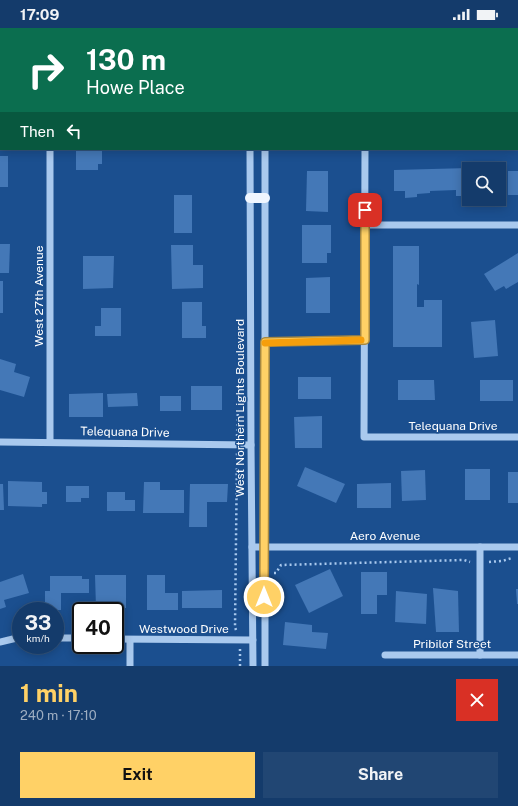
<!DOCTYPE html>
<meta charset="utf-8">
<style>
body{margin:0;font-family:"Public Sans",sans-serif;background:#214673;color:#f1f3f6;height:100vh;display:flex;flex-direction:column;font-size:15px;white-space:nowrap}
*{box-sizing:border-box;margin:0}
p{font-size:13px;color:#9dadc1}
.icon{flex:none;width:22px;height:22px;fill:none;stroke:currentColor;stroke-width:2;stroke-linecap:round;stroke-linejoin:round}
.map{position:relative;height:638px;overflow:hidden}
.details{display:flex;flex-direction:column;background:#143b6b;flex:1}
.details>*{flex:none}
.hud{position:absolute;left:0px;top:0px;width:518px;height:122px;box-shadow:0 2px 10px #0003,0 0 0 1px #33557e;background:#0b6e4f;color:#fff;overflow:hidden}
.controls{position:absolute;left:462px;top:134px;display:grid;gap:8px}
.controls a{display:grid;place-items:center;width:44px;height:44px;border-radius:0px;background:#143b6b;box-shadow:0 2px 10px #0003,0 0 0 1px #33557e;font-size:20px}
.speed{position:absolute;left:12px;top:574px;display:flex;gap:8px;font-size:20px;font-weight:700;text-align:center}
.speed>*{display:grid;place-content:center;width:52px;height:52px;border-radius:50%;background:#143b6b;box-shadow:0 2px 10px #0003,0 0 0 1px #33557e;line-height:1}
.speed small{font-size:10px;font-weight:400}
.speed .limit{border:2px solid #111;border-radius:6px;background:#fff;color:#111}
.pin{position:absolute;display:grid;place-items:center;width:34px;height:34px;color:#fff;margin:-17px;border-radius:8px;box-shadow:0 2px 6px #0006}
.me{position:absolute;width:44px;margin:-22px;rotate:0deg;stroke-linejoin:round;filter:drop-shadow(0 0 3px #0008)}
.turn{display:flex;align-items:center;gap:14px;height:84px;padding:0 20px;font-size:18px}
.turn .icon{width:52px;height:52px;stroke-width:2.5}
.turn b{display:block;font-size:28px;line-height:34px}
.then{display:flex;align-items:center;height:38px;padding:0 20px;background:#0003;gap:8px;font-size:15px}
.round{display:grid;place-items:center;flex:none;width:42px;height:42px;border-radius:0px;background:#214673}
.summary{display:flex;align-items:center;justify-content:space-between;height:68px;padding:0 20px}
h1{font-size:24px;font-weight:700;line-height:30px;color:#ffd166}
.button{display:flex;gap:8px;margin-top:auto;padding:8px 20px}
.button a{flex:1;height:46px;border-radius:0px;background:#ffd166;color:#111;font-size:16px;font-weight:700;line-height:46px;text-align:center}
.button a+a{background:#214673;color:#f1f3f6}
.status{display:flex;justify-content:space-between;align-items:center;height:28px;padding:0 20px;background:#143b6b;direction:ltr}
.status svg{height:11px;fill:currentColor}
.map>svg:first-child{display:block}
</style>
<div class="status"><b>17:09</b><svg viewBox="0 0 49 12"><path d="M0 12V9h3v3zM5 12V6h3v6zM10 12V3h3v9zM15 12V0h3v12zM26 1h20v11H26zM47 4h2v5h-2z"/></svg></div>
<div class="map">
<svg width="518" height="638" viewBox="0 0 518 638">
<rect width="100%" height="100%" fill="#1b4f8f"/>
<!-- green -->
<polygon fill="#2e69ad" points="451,0 518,0 518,96 517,1"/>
<!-- building -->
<g fill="#4478b7">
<polygon points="76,121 102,121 102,136 98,136 98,142 76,142"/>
<rect x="0" y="128" width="8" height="31"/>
<polygon points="469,140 469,168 456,168 456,162 430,163 430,165 417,166 417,169 405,170 405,163 394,163 394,142"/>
<polygon points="307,143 328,143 328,184 306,183"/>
<rect x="508" y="143" width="10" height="24"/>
<rect x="174" y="167" width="18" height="38"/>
<polygon points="302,197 331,197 331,225 327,225 327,235 302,235"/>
<polygon points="0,216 10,216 9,245 0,245"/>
<polygon points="171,217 193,217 193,237 203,237 203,260 172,261"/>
<polygon points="393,218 419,218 419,257 417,256 417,279 424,279 424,272 442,272 442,319 393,319"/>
<polygon points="518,225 518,254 506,261 504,258 495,263 484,246"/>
<polygon points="83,228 114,228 113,260 83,261"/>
<polygon points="330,249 330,285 306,285 306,250"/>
<rect x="0" y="253" width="3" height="32"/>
<polygon points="182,274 202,274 202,298 206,298 206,310 182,310"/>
<polygon points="101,280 121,280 121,308 95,308 95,298 101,298"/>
<polygon points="495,292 498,328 474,330 471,294"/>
<polygon points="0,331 16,336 14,344 30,349 24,369 0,362"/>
<rect x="298" y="349" width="33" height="22"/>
<polygon points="398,352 434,352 435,372 398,372"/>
<rect x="480" y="352" width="33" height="21"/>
<rect x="191" y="358" width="31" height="24"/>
<polygon points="103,365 103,389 69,389 69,366"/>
<polygon points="137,365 138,378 108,379 107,366"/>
<rect x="160" y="368" width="21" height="15"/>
<polygon points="322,388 322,420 295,420 294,389"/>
<polygon points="305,439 345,456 336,475 297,458"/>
<rect x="465" y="441" width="25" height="31"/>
<polygon points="425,442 426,472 402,473 401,443"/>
<rect x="508" y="444" width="10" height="31"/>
<polygon points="8,453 42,454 42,464 47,464 47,476 42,476 42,479 8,478"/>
<polygon points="144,454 160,454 160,462 184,462 184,485 143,485"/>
<polygon points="391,455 391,480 357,480 357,456"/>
<polygon points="0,456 3,456 4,482 0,482"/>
<polygon points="190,456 228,456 227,474 207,474 207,499 189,499"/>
<polygon points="66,458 89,458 89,470 81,470 81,474 66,474"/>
<polygon points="107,464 125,464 125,472 135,472 135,483 107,483"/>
<polygon points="330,541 343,568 309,585 295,557"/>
<polygon points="361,544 387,544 387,567 377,567 377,586 361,586"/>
<polygon points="23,546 29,565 4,572 6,579 0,581 0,554"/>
<polygon points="95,547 126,547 126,580 96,580"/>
<polygon points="147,547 165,547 165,565 178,565 178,582 147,582"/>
<polygon points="50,548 82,548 82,551 89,551 89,565 61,565 61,582 45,582 45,563 50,563"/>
<polygon points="433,560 458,563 459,604 436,604"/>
<polygon points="516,561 518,561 518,576 517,576"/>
<polygon points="222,562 222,580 182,580 182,563"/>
<polygon points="396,563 427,566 426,596 395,594"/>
<polygon points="285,594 312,597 312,604 328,605 326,621 283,617"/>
</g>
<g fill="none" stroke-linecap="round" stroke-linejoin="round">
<!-- path -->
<g stroke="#a9c9ee" stroke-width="2.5" stroke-dasharray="2 3" stroke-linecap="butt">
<polyline points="237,408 239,353"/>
<polyline points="489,534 502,533 512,530"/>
<polyline points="274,545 276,545 281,537 464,532 470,534"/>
<polyline points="236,602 235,599 237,425"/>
<polyline points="240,638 240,621"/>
</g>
<!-- minor -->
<g stroke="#a9c9ee" stroke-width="7">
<polyline points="51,0 51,1"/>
<polyline points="249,0 249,1"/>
<polyline points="266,1 266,0"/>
<polyline points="391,1 391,0"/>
<polyline points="517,111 518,111"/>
<polyline points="250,121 251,417 253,638"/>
<polyline points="365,121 364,409 518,409"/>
<polyline points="365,197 518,197"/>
<polyline points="265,314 365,312"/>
<polyline points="0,414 251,417"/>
<polyline points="50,414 50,121"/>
<polyline points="252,519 518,519"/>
<polyline points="480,519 480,627"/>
<polyline points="55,610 81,610"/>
<polyline points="115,611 253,612"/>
<polyline points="130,612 130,638"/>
<polyline points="0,614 21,609"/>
<polyline points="385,627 518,627"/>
<polyline points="265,638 265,121"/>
</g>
<!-- major -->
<polyline stroke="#f0f6ff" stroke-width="10" points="250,170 265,170"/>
</g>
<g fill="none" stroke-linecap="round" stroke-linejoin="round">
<defs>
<polyline id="route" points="264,569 265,314 365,312 365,182"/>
</defs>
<!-- route casing -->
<use href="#route" stroke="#a68842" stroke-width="10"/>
<!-- route -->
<use href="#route" stroke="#ffd166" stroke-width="7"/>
<!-- slow -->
<polyline stroke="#f59e0b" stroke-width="7" points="265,315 361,312"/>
</g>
<g text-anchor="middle" stroke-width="3" stroke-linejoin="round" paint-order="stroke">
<!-- street labels -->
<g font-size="12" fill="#fff" stroke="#1b4f8f">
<text transform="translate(39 268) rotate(-90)" y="4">West 27th Avenue</text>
<text transform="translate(240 380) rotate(-90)" y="4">West Northern Lights Boulevard</text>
<text x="453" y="402">Telequana Drive</text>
<text transform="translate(125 404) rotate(1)" y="4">Telequana Drive</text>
<text x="385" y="512">Aero Avenue</text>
<text x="184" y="605">Westwood Drive</text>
<text x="452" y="620">Pribilof Street</text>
</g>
</g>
</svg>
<div class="controls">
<a><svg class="icon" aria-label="search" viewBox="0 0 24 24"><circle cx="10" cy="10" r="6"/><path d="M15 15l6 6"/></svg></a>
</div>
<div class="speed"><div>33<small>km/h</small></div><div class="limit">40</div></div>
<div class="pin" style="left:365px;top:182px;background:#d93025"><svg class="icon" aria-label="arrive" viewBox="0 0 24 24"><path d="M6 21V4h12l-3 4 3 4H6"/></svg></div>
<svg class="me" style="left:264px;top:569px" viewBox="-20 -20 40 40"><circle r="17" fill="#ffd166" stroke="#fff" stroke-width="3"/><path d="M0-11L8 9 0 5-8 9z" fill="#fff"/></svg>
<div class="hud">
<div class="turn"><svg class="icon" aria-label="right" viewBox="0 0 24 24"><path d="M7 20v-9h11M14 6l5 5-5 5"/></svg><div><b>130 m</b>Howe Place</div></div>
<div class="then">Then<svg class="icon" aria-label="left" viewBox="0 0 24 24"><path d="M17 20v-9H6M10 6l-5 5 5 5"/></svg></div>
</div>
</div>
<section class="details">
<div class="summary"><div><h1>1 min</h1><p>240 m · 17:10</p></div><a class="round" style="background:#d93025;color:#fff"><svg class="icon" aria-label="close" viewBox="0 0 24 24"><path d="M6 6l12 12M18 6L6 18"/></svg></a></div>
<div class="button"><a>Exit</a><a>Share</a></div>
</section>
